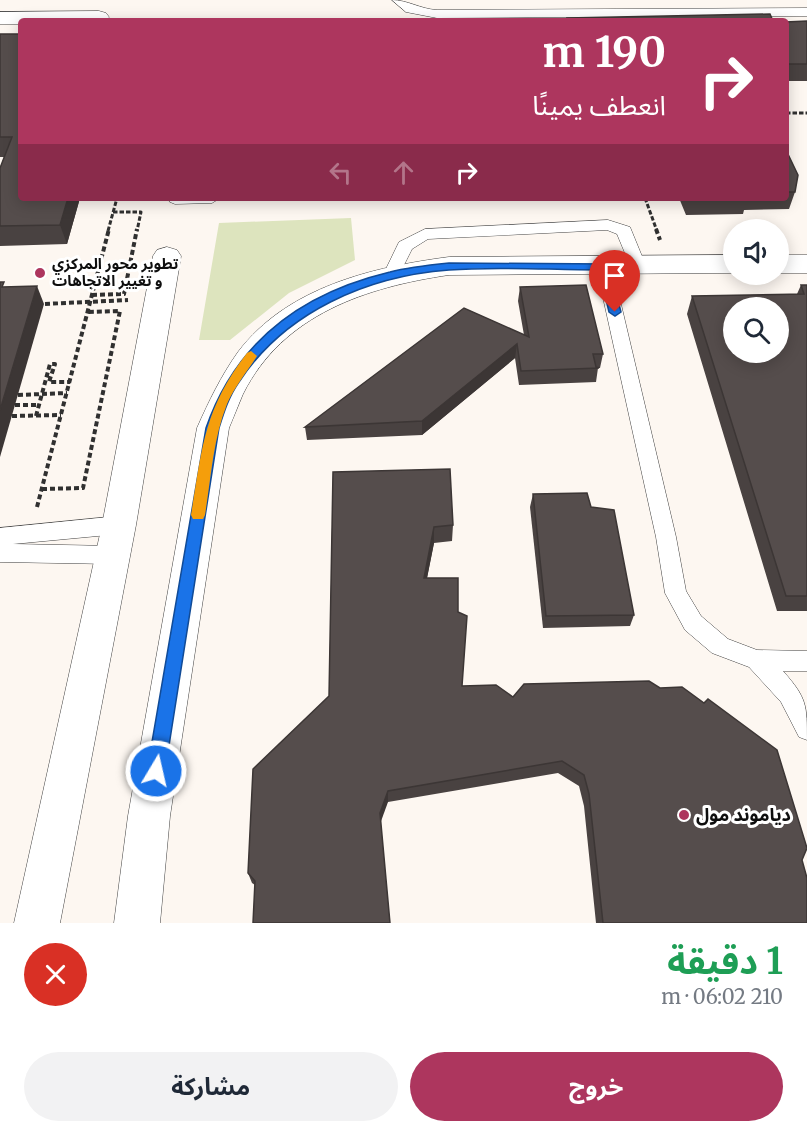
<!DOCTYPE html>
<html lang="ar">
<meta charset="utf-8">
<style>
body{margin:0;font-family:Merriweather,"Noto Sans Arabic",serif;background:#f2f2f3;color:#1f2937;direction:rtl;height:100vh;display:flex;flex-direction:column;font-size:22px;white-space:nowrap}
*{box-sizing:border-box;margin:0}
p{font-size:20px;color:#747a83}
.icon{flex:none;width:33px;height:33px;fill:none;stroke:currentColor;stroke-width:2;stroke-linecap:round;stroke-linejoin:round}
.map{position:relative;height:923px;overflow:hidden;direction:ltr}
.side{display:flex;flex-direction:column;background:#fff;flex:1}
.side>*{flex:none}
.banner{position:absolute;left:18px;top:18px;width:771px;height:183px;border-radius:6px;box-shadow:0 3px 15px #0003;direction:rtl;background:#ad365e;color:#fff;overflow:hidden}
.fabs{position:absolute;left:723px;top:219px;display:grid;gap:12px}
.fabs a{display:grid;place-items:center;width:66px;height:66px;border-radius:50%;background:#fff;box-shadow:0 3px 15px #0003;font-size:30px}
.pin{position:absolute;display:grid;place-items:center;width:51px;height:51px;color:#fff;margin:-62px -26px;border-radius:50% 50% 50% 0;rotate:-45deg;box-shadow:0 0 6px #0007}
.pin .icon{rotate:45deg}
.me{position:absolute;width:66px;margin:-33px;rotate:9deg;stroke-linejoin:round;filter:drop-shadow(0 0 4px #0008)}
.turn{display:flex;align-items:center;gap:21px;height:126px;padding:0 24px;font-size:27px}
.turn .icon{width:78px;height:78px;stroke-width:2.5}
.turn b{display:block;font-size:42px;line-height:51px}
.lanes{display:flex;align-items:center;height:57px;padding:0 24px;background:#0003;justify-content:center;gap:30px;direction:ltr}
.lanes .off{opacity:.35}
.round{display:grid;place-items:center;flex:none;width:63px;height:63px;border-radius:32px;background:#f2f2f3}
.summary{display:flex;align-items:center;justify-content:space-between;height:102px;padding:0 24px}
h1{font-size:36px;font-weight:700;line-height:45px;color:#1e9e55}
.button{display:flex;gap:12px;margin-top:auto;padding:12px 24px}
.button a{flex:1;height:69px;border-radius:36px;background:#ad365e;color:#fff;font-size:24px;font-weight:700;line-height:69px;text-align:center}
.button a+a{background:#f2f2f3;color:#1f2937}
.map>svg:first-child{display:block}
</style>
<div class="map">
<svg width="807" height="923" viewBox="0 0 807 923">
<rect width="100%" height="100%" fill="#fdf7f1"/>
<!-- green -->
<polygon fill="#dde4be" points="351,218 355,260 289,293 230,340 199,340 219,223"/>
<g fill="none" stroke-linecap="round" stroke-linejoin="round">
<defs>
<g id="lane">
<path d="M392 0C408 0 420 9 437 10L807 8V16L437 18 406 12Z"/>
<polygon points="168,198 220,198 212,203 175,204 170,202"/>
<polygon points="608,220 630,227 646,266 644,270 632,270 617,234 607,230 428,239 412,249 397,279 385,279 383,275 399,242 425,229"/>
<path d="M604 261 610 262 612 266 676 537 686 591 701 616 728 639 757 650 807 651V671H783C807 698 807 705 807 740L799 737 781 702 749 667 712 653 685 630 665 593 656 537 596 266 598 262Z"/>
<polygon points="119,516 126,519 129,525 126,531 119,534 13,544 113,546 120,549 124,555 120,561 113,564 0,562 0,528"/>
</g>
<g id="street">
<polygon points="99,11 106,13 109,17 107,21 21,21 21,24 0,24 0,12"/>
<polygon points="167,247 177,250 181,256 136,525 60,923 14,923 102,525 153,256 157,250"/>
<path d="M734 255V273L449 275C367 287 283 314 243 394 238 405 234 417 229 428L170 816 160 923H114L128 816 197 428C209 401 221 376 238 352 287 287 373 267 449 257Z"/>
<rect x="778" y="255" width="29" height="18"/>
</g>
</defs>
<!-- lane casing -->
<use href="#lane" stroke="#414141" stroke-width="1"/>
<!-- street casing -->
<use href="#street" stroke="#414141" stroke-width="1"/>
<!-- path-far1 -->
<g stroke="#303030" stroke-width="3" stroke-dasharray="4.5 2" stroke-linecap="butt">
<polyline points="786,113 807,113"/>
<polyline points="645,198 657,231"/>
<polyline points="113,212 141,212 137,231"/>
<polyline points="108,231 117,198"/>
</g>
<!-- path -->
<g stroke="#303030" stroke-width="4" stroke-dasharray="5 3" stroke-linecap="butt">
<polyline points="656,229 660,240"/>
<polyline points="92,295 124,294 137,229"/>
<polyline points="45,304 128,300"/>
<polyline points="18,395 67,393"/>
<polyline points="15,405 39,405"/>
<polyline points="12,416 61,415"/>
<polyline points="36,416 50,364 55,364 49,382 70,382"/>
<polyline points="42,489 83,488 120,311 88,312"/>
<polyline points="37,507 109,229"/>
</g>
<!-- lane -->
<use href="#lane" fill="#fff" fill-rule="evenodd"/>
<!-- street -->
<use href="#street" fill="#fff" fill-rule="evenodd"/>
</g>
<!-- wall -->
<g fill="#494241">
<polygon points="807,21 807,81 786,81 786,22"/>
<polygon points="0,34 80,198 67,244 0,246 0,168 4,157 0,157"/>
<polygon points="786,150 795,192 789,209 744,210 743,214 686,215 679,198 786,198"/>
<polygon points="801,285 807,285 807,611 777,611 687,314 692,296 797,294"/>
<polygon points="520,287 603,354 600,368 598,368 596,382 519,385 515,358 422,435 307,440 305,427 524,335 518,301"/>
<polygon points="333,472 453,525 452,541 434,543 427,578 458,612 462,686 513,697 802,860 807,923 596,923 584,806 579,786 558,773 388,802 255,885 252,883 248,873 329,696"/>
<polygon points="533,494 591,507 634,615 630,626 543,628 530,507"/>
</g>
<!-- shaded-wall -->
<g fill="#3c3635">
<polygon points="68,198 80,198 67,244 60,225"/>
<polygon points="37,286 44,304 0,457 0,410"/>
<polygon points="517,344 515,358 422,435 422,421"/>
<polygon points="434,527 434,543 424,593 424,578"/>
<polygon points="388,791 388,802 380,824 380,813"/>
</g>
<!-- building -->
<g fill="#554d4c" stroke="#3c3635" stroke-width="1.5" fill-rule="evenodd">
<polygon points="770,14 773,21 568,21 567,18"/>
<polygon points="807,21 807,64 786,64 786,22"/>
<polygon points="0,34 21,34 21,198 68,198 60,225 0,226 0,168 12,137 0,137"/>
<polygon points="786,150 798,175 795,192 786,192"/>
<polygon points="0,282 4,282 2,287 37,286 0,410"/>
<polygon points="586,285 603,354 593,354 596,367 599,368 521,371 517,344 422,421 305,427 464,308 529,337 520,287"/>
<path d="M801 285H807V596H786L692 296 804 294ZM734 308H778V352H734Z"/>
<polygon points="450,469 453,525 434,527 424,578 458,578 458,612 467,616 462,686 496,685 513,697 524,684 649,681 660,688 682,687 704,703 708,699 777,750 807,848 802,860 807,878 807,923 603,923 589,794 584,775 562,761 388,791 380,813 390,923 253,923 255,881 248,873 253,769 329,696 333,472"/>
<polygon points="587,493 591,507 614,510 634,615 546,616 533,494"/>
</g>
<!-- route -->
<path fill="#1a73e8" stroke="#114b97" stroke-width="1.5" d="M449 263 608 264 621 312 615 316 609 312 599 270C550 270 498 266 449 270 367 276 285 312 239 382 229 396 224 412 219 428L165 771 162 777 156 779 150 777 147 771 206 428C236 341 302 293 390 272 409 267 429 265 449 263Z"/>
<!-- slow -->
<path fill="#f59e0b" d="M251 351 257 356C247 372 235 386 227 404 213 439 211 478 205 515L203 519H193L191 515C202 448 204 409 247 353Z"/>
<!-- markers -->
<g fill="#ad365e" stroke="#fff" stroke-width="2">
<circle cx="40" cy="273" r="6"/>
<circle cx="684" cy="815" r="6"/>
</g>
<g text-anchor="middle" stroke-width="6" stroke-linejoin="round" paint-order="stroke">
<!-- poi labels -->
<g font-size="15" font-weight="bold" fill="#0e0e0e" stroke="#fff" text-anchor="start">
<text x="52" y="269">تطوير محور المركزي<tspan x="52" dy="17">و تغيير الاتجاهات</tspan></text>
</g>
<!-- near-poi labels -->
<g font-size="18" font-weight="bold" fill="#0e0e0e" stroke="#fff" text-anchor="start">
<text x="696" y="821">دياموند مول</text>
</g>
</g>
</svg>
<div class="fabs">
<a><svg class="icon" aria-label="sound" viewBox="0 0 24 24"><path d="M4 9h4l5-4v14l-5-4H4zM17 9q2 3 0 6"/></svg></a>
<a><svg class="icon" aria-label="search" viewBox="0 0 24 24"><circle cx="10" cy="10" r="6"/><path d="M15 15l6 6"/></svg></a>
</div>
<div class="pin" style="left:615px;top:312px;background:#d93025"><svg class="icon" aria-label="arrive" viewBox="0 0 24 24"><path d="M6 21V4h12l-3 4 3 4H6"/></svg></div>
<svg class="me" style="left:156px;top:771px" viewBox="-20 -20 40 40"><circle r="17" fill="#1a73e8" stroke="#fff" stroke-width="3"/><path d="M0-11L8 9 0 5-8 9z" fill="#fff"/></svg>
<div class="banner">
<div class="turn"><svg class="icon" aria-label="right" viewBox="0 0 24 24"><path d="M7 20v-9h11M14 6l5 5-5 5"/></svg><div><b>190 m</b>انعطف يمينًا</div></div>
<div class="lanes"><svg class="icon off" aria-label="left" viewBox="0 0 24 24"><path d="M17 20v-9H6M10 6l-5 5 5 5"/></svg><svg class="icon off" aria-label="ahead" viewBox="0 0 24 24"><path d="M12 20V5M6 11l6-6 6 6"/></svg><svg class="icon" aria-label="right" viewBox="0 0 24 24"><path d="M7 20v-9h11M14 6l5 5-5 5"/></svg></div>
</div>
</div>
<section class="side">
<div class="summary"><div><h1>1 دقيقة</h1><p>210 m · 06:02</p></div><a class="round" style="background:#d93025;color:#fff"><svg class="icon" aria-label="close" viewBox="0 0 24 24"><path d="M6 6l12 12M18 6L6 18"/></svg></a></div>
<div class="button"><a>خروج</a><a>مشاركة</a></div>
</section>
